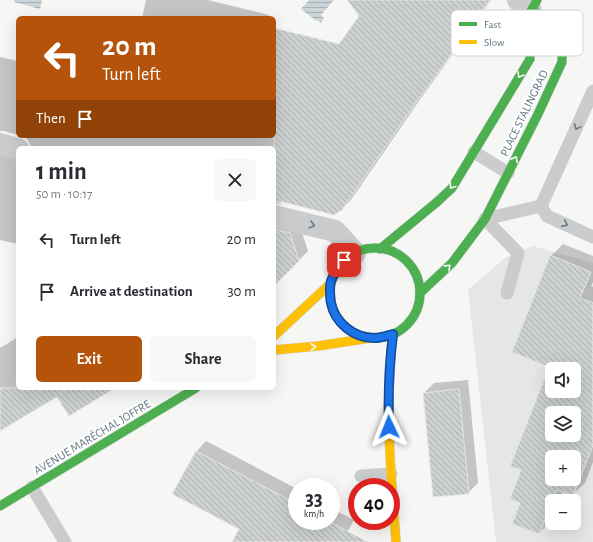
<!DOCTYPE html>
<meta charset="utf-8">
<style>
body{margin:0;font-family:"Alegreya Sans",sans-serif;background:#f7f7f7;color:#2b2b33;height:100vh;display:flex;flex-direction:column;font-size:15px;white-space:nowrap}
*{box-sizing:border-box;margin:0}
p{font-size:13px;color:#7c7c81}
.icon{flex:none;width:22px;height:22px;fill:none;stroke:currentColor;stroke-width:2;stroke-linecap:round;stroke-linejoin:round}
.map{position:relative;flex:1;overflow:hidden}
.details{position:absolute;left:16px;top:146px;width:260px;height:244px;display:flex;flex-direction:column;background:#fff;border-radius:6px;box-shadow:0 4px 16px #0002}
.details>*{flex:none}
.top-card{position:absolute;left:16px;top:16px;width:260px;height:122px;border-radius:6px;box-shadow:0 4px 16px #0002;background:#b45309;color:#fff;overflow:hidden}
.buttons{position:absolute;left:545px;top:362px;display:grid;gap:8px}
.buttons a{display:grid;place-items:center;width:36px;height:36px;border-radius:6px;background:#fff;box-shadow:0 4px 16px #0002;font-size:20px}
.speed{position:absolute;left:288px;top:478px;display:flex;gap:8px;font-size:20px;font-weight:700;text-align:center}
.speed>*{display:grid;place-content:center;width:52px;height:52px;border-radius:50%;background:#fff;box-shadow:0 4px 16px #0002;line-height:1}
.speed small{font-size:10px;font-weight:400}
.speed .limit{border:6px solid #d22;background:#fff;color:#111}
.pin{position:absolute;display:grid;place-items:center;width:34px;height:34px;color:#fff;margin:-17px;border-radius:8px;box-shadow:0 2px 6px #0006}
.me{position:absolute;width:44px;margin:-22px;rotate:358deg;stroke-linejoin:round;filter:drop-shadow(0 0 3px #0008)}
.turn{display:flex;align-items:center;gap:14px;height:84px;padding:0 20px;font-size:18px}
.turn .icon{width:52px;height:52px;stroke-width:2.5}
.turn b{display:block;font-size:28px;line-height:34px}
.then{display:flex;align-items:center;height:38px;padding:0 20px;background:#0003;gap:8px;font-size:15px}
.round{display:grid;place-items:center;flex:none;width:42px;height:42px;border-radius:6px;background:#f7f7f7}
.head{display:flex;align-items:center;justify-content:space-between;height:68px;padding:0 20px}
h1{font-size:24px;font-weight:700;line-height:30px}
.action{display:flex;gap:8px;margin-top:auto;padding:8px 20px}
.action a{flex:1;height:46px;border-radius:6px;background:#b45309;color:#fff;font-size:16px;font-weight:700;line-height:46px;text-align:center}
.action a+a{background:#f7f7f7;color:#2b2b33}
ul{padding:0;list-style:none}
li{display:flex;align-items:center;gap:12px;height:52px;padding:0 20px}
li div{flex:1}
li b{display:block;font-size:15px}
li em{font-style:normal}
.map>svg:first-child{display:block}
</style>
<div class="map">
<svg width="593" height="542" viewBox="0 0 593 542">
<defs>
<pattern id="water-rules" width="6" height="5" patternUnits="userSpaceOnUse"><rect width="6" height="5" fill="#cad4d6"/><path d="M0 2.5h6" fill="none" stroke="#a7b1b3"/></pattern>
<pattern id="building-back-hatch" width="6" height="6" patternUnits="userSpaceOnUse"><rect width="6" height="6" fill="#cdd0d0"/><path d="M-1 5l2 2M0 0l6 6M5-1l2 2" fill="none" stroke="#aaaeae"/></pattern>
</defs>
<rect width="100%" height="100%" fill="#f6f6f5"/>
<!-- built -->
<path fill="#e5e7e6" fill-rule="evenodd" d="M533 246 593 263V542H496L468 290 505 258ZM552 369H574V391H552ZM552 413H574V435H552ZM552 457H574V479H552ZM552 501H574V523H552Z"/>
<!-- water -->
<g fill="url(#water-rules)">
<polygon points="14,0 42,0 40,9 14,2"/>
<polygon points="309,0 334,0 321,15 324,18 321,23 317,20 316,21 301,9"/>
</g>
<!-- shadow -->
<g fill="#0003" fill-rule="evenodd">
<polygon points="146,0 208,0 269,15 268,18 142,18"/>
<polygon points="352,0 491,0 417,104 351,200 341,210 282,201 280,204 274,203 274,148 31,148 31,146 27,139 22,136 274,136 274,36 334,52 360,16"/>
<polygon points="0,57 18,61 18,135 4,131 0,131"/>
<polygon points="0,142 18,150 18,244 0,240"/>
<polygon points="274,215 299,223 308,251 274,285"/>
<path d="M563 244 593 256V282L591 286 593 287V462L585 483 572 495 563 491 559 501H552L551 521 539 533 522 503V470L550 366 551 256ZM552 369H574V391H552ZM552 413H574V435H552ZM552 457H574V479H552Z"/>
<polygon points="18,337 18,388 113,388 57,395 0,430 0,348"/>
<polygon points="468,380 478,483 468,493 424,393 434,383"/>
<polygon points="206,441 297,489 297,521 331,521 331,508 354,520 342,542 264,542 174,494 197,451"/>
</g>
<!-- building -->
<g fill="url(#building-back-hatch)" stroke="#e6e6e5" fill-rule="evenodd">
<polygon points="347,0 490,0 408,114 342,210 334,215 279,201 280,205 274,204 274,28 339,44 359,16"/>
<polygon points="274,229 290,233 299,261 274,286"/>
<path d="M550 255 591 272 580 298 593 303V445L573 496 557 490 539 534 512 524 520 503 510 499 521 470 510 466 549 367 512 352ZM552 369H574V391H552ZM552 413H574V435H552ZM552 457H574V479H552Z"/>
<polygon points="0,388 115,388 69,416 57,397 0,431"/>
<polygon points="459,389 469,494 433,497 423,393"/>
<polygon points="196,451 297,504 297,521 328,521 368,542 232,542 239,529 172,494"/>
</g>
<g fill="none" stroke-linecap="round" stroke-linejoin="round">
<defs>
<g id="fast">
<circle cx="375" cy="293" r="45"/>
<polyline points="380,249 437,202 452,188 530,59 531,11 537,0"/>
<polyline points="420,293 452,263 485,219 538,114 562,62 562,21 531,11"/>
<polyline points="0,506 196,388"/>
</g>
<g id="slow">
<path d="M393 335C384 404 391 473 396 542"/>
<polyline points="274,336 331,283"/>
<polyline points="274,350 318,346 370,338"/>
</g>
</defs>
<!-- fast casing -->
<use href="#fast" stroke="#d3d4d5" stroke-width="10"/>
<!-- slow casing -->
<use href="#slow" stroke="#d3d4d5" stroke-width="10"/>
<!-- lane -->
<g stroke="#cbcccd" stroke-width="13">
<polyline points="474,152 508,173"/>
<polyline points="541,206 593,91"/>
<polyline points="541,206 547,216 593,237"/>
<polyline points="485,219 518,253 507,293"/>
<polyline points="485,219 541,206"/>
<polyline points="361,476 391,474"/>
<polyline points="32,487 65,542"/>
</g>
<!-- street -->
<g stroke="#cbcccd" stroke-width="22">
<polyline points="518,0 531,11"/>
<polyline points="0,144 18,149"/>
<polyline points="274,216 335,231 355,253"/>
</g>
<!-- fast -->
<use href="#fast" stroke="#4caf50" stroke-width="9"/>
<!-- slow -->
<use href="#slow" stroke="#ffc107" stroke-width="9"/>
</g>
<!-- one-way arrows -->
<defs><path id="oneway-chevron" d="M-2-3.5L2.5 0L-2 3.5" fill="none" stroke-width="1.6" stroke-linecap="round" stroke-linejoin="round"/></defs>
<g stroke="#f6fbf6">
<use href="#oneway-chevron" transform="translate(520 75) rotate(121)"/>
<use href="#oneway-chevron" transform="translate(515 159) rotate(-63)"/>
<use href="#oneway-chevron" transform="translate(452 186) rotate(127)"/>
<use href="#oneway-chevron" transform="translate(448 267) rotate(-44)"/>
<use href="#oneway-chevron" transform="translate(313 347) rotate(-5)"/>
</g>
<g stroke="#667b85">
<use href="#oneway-chevron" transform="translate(577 127) rotate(114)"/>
<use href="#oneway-chevron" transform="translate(565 224) rotate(24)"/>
<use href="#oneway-chevron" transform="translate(312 225) rotate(15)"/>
</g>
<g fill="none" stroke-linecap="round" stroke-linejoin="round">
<defs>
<path id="route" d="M344 260C339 267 334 273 331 281 329 288 330 296 331 303 335 323 354 338 374 338 381 338 386 336 393 334 389 366 388 396 389 427"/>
</defs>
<!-- route casing -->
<use href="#route" stroke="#114b97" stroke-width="10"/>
<!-- route -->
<use href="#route" stroke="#1a73e8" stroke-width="7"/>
</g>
<g text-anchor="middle" stroke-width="4" stroke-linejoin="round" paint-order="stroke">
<!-- street labels -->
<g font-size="12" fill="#617781" stroke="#fff">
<text transform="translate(524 113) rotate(-64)" y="4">PLACE STALINGRAD</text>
<text transform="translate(92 437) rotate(-31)" y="4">AVENUE MARÉCHAL JOFFRE</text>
</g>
</g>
<!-- legend -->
<rect x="451" y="10" width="132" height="46" rx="6" fill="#fff" stroke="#d0d6d9" stroke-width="1"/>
<rect x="459" y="22" width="18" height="4" fill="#4caf50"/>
<rect x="459" y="40" width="18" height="4" fill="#ffc107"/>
<g font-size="11" fill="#617781">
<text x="484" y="28">Fast</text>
<text x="484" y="46">Slow</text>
</g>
</svg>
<div class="buttons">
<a><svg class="icon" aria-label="sound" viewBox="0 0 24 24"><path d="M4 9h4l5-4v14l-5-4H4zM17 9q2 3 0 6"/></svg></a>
<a><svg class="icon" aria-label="layers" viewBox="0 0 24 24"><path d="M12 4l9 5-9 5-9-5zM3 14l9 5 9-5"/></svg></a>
<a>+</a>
<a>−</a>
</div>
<div class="speed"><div>33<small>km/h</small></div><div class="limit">40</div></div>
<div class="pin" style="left:344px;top:260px;background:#d93025"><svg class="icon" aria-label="arrive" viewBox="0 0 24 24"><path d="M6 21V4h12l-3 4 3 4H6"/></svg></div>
<svg class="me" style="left:389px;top:427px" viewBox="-20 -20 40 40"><path d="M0-17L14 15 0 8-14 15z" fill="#1a73e8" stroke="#fff" stroke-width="4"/></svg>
<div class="top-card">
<div class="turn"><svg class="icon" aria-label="left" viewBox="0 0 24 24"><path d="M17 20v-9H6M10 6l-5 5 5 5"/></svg><div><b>20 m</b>Turn left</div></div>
<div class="then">Then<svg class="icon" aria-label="arrive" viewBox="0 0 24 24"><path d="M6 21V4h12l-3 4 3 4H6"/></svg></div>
</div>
<section class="details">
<div class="head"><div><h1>1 min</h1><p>50 m · 10:17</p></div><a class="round"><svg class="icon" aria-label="close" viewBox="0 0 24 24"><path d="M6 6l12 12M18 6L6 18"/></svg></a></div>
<ul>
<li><svg class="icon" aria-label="left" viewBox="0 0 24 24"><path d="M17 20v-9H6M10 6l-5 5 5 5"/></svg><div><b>Turn left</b></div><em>20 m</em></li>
<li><svg class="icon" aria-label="arrive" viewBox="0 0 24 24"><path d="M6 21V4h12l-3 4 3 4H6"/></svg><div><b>Arrive at destination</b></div><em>30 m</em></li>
</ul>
<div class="action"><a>Exit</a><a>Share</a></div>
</section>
</div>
